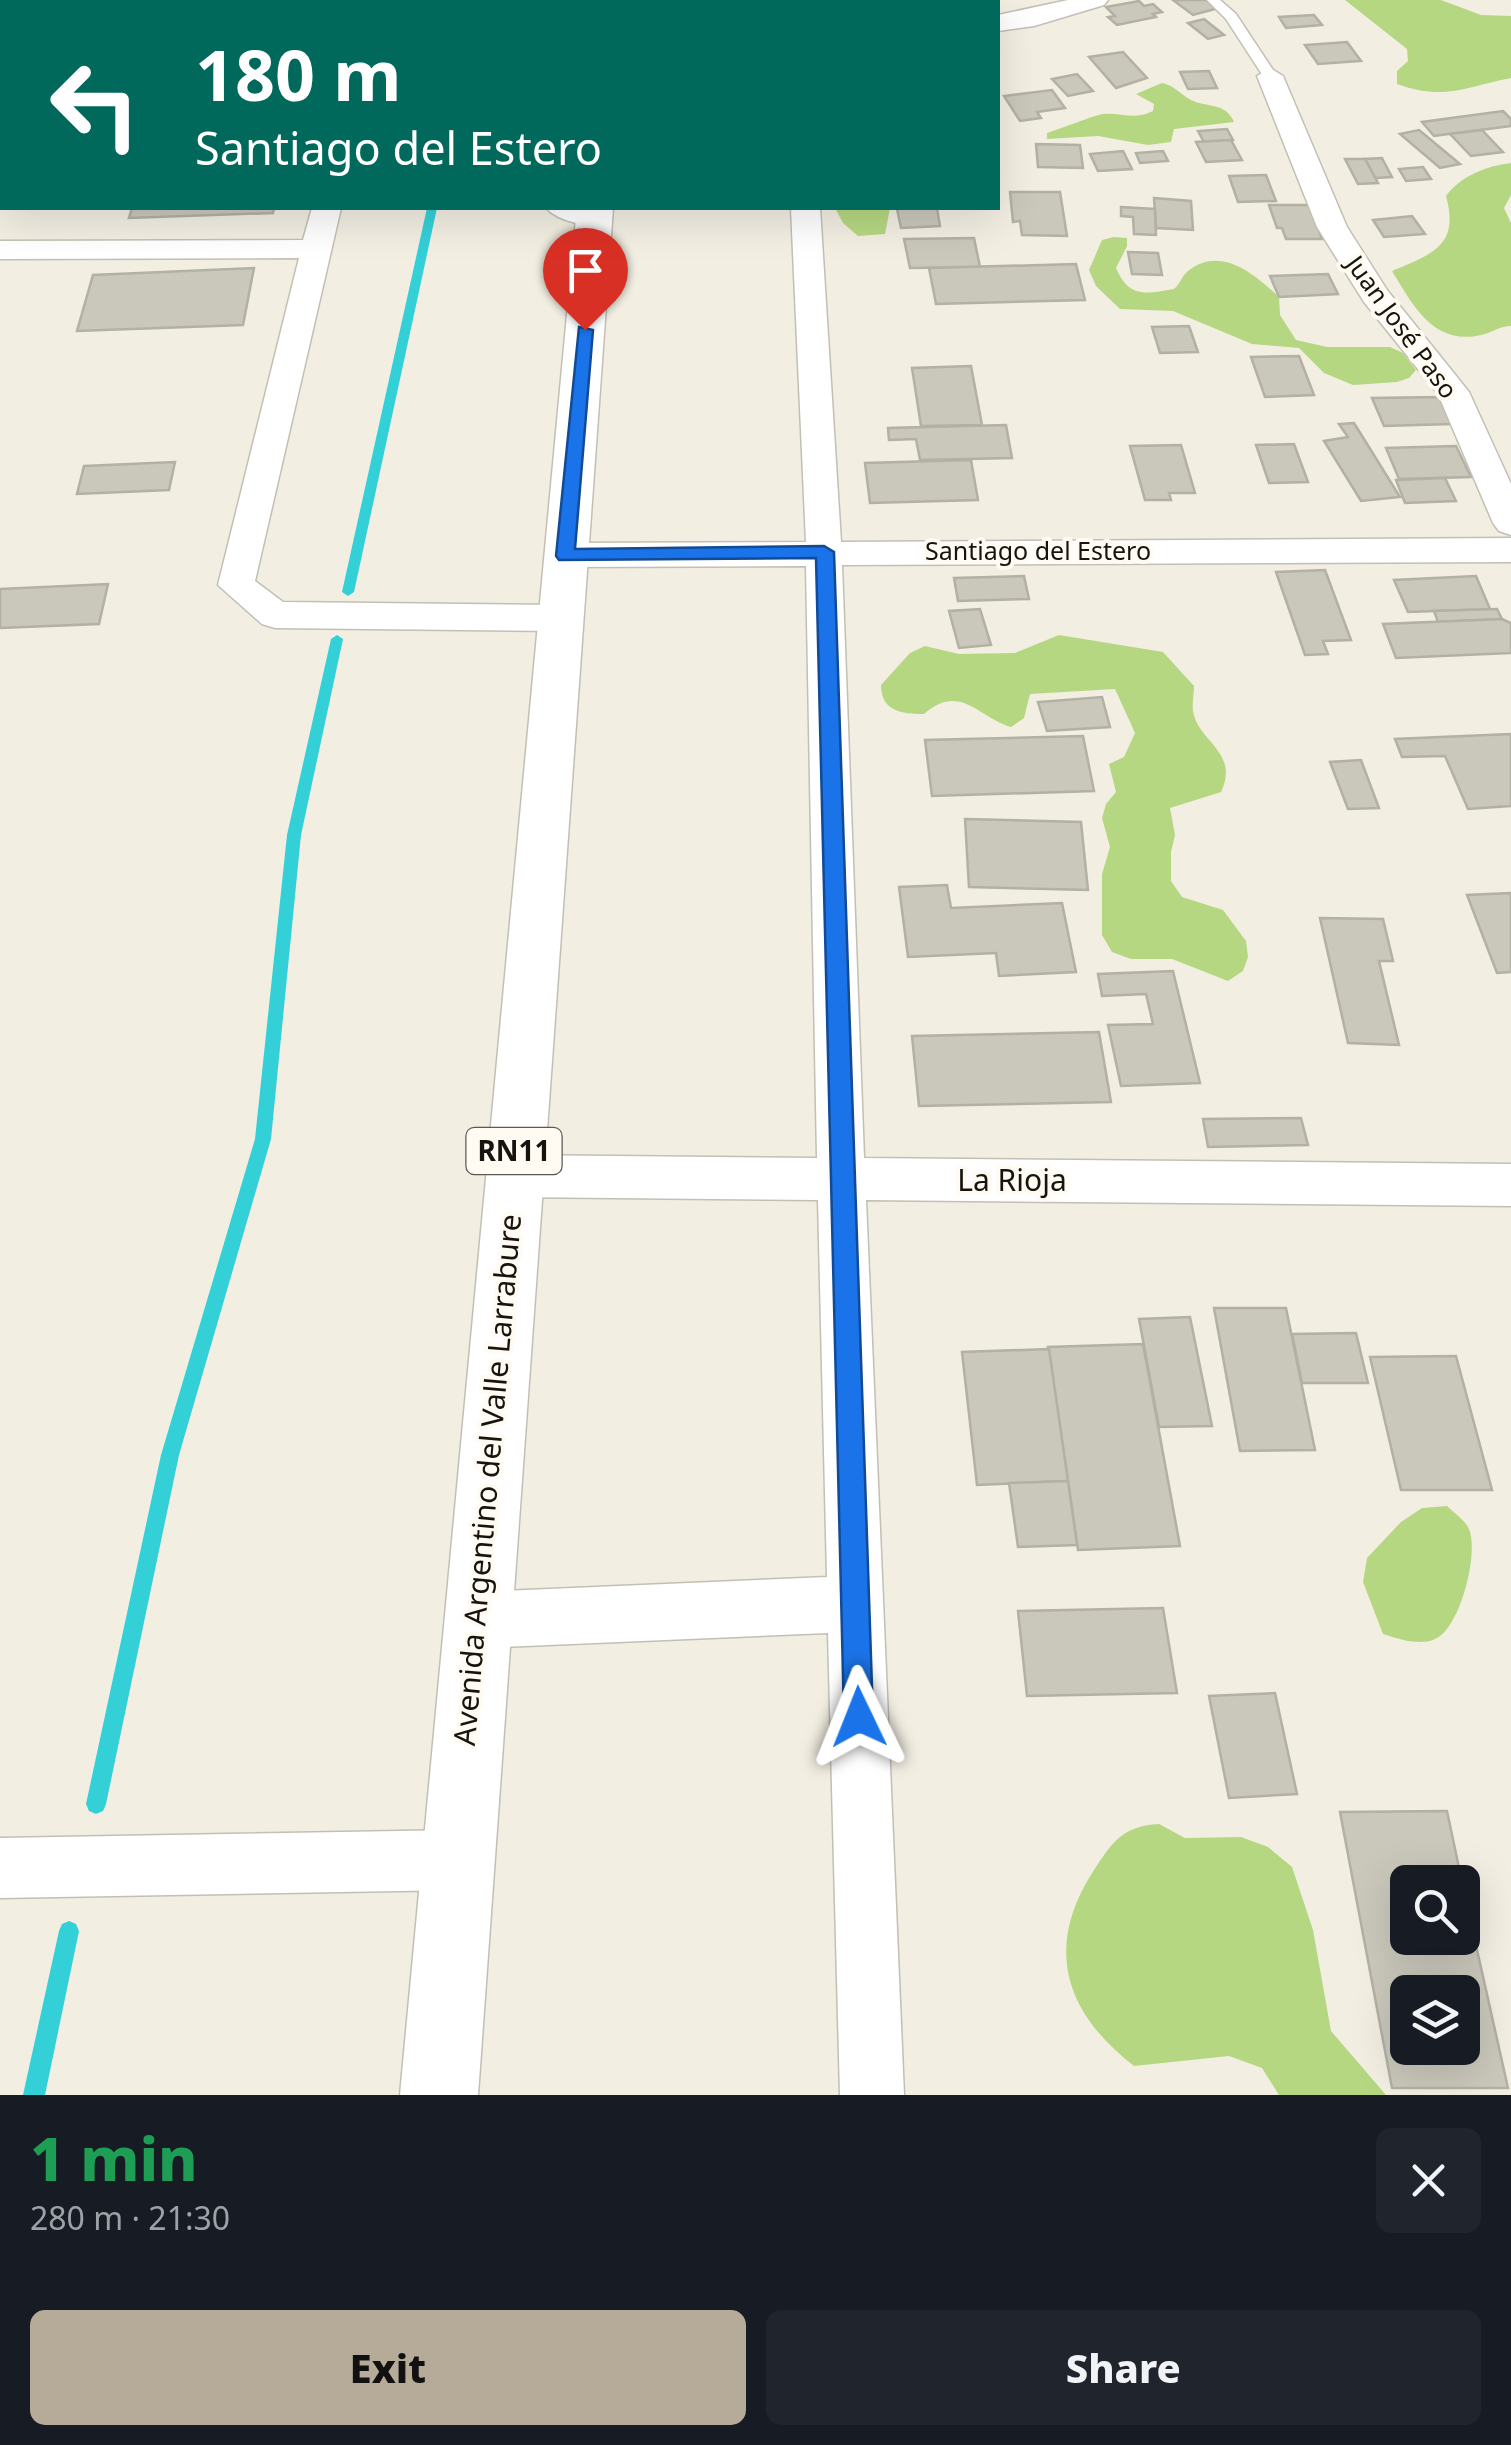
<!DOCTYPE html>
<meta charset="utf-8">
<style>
body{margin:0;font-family:"Noto Sans",sans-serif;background:#20242c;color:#f1f3f6;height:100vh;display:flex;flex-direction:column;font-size:38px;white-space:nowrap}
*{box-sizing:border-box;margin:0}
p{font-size:32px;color:#9ea1a6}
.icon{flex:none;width:55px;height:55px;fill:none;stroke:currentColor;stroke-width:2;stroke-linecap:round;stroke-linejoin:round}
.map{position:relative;height:2095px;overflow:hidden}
.panel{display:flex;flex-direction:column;background:#171b24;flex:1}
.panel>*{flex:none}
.banner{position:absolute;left:0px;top:0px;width:1000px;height:210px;box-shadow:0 10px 40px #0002;background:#00695c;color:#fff;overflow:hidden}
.buttons{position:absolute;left:1390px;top:1865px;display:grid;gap:20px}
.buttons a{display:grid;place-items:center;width:90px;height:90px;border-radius:15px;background:#171b24;box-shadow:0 10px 40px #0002;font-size:50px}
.pin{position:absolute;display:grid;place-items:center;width:85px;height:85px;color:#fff;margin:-102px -42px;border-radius:50% 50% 50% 0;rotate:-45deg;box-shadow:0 0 10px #0007}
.pin .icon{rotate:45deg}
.me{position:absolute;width:110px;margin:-55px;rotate:358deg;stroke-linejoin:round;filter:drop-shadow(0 0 8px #0008)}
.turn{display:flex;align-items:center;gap:35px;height:210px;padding:0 30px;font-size:45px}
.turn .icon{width:130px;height:130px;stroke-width:2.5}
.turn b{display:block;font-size:70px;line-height:85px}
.round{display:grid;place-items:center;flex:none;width:105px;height:105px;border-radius:15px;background:#20242c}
.summary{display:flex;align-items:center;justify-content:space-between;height:170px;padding:0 30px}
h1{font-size:60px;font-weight:800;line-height:75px;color:#1e9e55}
.cta{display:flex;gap:20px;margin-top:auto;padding:20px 30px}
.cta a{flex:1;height:115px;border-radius:15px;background:#b6ab98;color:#111;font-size:40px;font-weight:800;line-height:115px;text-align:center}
.cta a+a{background:#20242c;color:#f1f3f6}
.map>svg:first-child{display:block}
</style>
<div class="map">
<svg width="1511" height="2095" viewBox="0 0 1511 2095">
<rect width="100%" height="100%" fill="#f2eee2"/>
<!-- green -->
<g fill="#b6d782">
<path d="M1345 0H1441L1481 15 1511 16V78C1465 87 1444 101 1397 84V71L1408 61 1407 49Z"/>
<path d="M1162 83C1175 86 1180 94 1191 100 1207 108 1226 102 1234 122L1174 129 1171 142 1148 145 1098 136 1047 139V133C1060 129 1095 115 1103 114 1121 112 1132 121 1153 111L1154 104 1136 94Z"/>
<path d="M1511 163V195L1504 208 1511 223V326C1499 326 1492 333 1481 335 1433 346 1413 305 1392 271 1432 254 1460 246 1446 196 1461 176 1486 166 1511 163Z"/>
<polygon points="835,208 890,208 885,234 858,236 843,223"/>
<path d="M1114 237 1127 238V246L1116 268C1129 298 1145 294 1174 289 1181 283 1181 277 1188 271 1221 245 1254 274 1279 297L1280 315 1296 340 1327 347H1390L1403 353 1416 370 1409 378 1397 382 1353 385 1324 373 1299 348 1252 344 1173 311 1120 309 1096 286 1089 270 1102 240Z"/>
<path d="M1059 635 1163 652 1194 686C1194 693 1192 703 1193 711 1198 742 1240 752 1221 792L1170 808 1175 835 1171 852V881L1182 897 1223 910 1246 941 1248 957 1243 971 1228 981 1172 959H1131L1112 952 1102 935V874L1110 847 1102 818 1106 804 1116 792 1109 764 1124 757 1135 733 1115 689 1030 694 1024 718 1011 727C979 718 960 682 924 714 901 714 881 711 881 685L910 653 925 646 959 654 1015 653Z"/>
<path d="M1447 1506C1454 1513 1465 1520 1469 1529 1479 1552 1461 1625 1437 1638 1421 1647 1399 1639 1383 1634L1363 1582 1367 1558 1401 1522 1422 1508Z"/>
<path d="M1159 1824 1185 1838 1241 1837 1268 1847 1292 1867 1313 1930 1331 2031 1386 2095H1279L1262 2068 1229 2056 1134 2066C1064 2012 1044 1946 1094 1870 1113 1841 1123 1826 1159 1824Z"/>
</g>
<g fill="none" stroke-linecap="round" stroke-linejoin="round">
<!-- stream -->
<g fill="#33d0d8" fill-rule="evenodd">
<polygon points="471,0 479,0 478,2 470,2"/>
<polygon points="427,208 437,208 354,592 348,596 342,592"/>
<polygon points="337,635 343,639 301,835 271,1139 179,1455 106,1804 103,1811 96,1814 89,1811 86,1804 161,1455 255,1139 287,835 331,639"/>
<polygon points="69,1921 76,1924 79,1931 45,2095 23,2095 59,1931 62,1924"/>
</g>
</g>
<!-- building -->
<g fill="#cac7bb" stroke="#b3b0a4" stroke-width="2.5" fill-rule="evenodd">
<polygon points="1173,0 1208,0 1219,8 1193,15"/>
<polygon points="1139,1 1144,6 1153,4 1162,12 1153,14 1156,17 1117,25 1108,17 1115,16 1106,7"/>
<polygon points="1314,15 1322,25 1286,28 1279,17"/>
<polygon points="1204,19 1224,35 1208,39 1188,23"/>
<polygon points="1347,42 1361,61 1318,64 1305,45"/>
<polygon points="1123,52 1147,78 1116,88 1089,57"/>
<polygon points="1209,71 1217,88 1188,89 1180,72"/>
<polygon points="1077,74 1093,91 1068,96 1052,79"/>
<polygon points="1052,90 1065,108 1037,112 1041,118 1020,121 1004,96"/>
<polygon points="1503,111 1511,119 1511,126 1434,136 1422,122"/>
<polygon points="1227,129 1233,140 1204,142 1198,131"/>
<polygon points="1419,130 1460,164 1440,168 1400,134"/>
<polygon points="1482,130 1503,152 1471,156 1450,134"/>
<polygon points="1231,140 1242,160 1206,162 1196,142"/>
<polygon points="1036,144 1080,145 1083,168 1038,167"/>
<polygon points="1123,151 1132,169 1098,171 1090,154"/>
<polygon points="1163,151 1168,161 1140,163 1136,153"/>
<polygon points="1382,158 1392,177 1375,178 1365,159"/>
<polygon points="1345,159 1365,159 1378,183 1358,184"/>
<polygon points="1423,167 1431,179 1406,181 1399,169"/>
<polygon points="1266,175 1276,201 1238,202 1229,176"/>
<polygon points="1010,192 1060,192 1067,236 1022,235 1020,221 1013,222"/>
<polygon points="1154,198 1191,201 1193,230 1156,228"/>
<polygon points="1269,205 1309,205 1322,239 1286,239 1282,228 1277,228"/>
<polygon points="1121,207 1155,209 1156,235 1134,234 1133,217 1121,216"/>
<polygon points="132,208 274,208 273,213 129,218"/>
<polygon points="937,208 940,226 901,228 897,209"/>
<polygon points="1412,216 1425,234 1384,237 1373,220"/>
<polygon points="974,238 980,267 910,268 904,239"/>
<polygon points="1128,252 1158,253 1162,275 1132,274"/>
<polygon points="1076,264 1085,300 936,304 929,268"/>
<polygon points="254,268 243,325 77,331 93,275"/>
<polygon points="1328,274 1338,294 1279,297 1270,276"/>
<polygon points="1189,326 1198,352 1160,353 1152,327"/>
<polygon points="1299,356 1314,395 1265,397 1251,357"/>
<polygon points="971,366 982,425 921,426 912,368"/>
<polygon points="1439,397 1451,424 1384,426 1372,398"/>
<polygon points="1354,423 1400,497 1361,501 1324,441 1348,437 1339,424"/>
<polygon points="1006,425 1012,458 920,460 916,439 889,440 888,428"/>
<polygon points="1294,444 1308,482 1269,483 1256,445"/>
<polygon points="1181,445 1195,493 1169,493 1171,500 1145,500 1130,446"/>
<polygon points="1456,446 1471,477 1399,479 1386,448"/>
<polygon points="971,460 978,500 870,503 865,463"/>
<polygon points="175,462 169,490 77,494 84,466"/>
<polygon points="1445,478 1456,501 1405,503 1396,480"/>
<polygon points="1325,570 1351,640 1323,641 1328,654 1305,655 1276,572"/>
<polygon points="1024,576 1029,599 958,601 954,578"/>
<polygon points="1476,576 1490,609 1408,612 1394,580"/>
<polygon points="108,584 99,624 0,628 0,589"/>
<polygon points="980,609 991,645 959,648 949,611"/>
<polygon points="1497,609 1502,619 1438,622 1434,611"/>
<polygon points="1502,619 1511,623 1511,653 1396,658 1383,624"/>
<polygon points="1102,697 1110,727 1047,731 1038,702"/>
<polygon points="1511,734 1511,806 1468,809 1445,756 1402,757 1395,739"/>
<polygon points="1083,736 1094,791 932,796 925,740"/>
<polygon points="1361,760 1379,808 1348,809 1330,762"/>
<polygon points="965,819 1081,822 1088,890 969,887"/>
<polygon points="947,885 951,908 1062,903 1076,972 999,976 996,953 908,957 899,887"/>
<polygon points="1511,893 1511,972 1497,973 1467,895"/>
<polygon points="1320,918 1383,919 1393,961 1379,961 1399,1045 1348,1043"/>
<polygon points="1173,971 1200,1083 1121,1086 1108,1025 1153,1024 1146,994 1102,996 1098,974"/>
<polygon points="1099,1032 1111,1102 919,1106 912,1036"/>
<polygon points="1301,1118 1308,1145 1208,1147 1203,1119"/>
<polygon points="1214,1308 1286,1308 1315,1450 1240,1451"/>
<polygon points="1190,1317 1212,1426 1159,1427 1139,1319"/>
<polygon points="1356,1333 1368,1383 1302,1383 1292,1334"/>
<polygon points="1143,1344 1180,1546 1078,1550 1048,1347"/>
<polygon points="1049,1349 1068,1481 977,1485 962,1352"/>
<polygon points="1456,1356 1492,1490 1401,1490 1370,1357"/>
<polygon points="1068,1481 1077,1545 1018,1547 1009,1483"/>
<polygon points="1163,1608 1177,1693 1027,1696 1018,1611"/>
<polygon points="1275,1693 1297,1794 1229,1798 1209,1696"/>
<path d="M1447 1811 1462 1882H1408V1938H1462V1883L1508 2088H1392L1340 1812ZM1408 1992H1462V2048H1408Z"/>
</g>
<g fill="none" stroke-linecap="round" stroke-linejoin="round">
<defs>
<polygon id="lane" points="1207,0 1220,0 1236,14 1277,76 1275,79 1265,79 1226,19"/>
<g id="street">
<polygon points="782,0 808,0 808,2 783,2"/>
<polygon points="1068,0 1108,0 1104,5 1034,26 998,31 998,15"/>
<polygon points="2,20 2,39 0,40 0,21"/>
<polygon points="1270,68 1283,76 1347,227 1387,290 1469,392 1511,484 1511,535 1499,531 1493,523 1438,394 1364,302 1317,227 1257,76"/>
<polygon points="312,208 341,208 255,581 283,602 560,605 573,609 578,618 573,627 560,631 275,628 262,624 218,585 299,258 0,259 0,241 303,240"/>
<path d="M546 208C566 207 595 202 609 218L604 224C588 228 558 221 546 208Z"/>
<polygon points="791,208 820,208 841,542 1511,538 1511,562 842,565 864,1158 1511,1164 1511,1206 866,1200 904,2095 840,2095 828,1633 477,1648 457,1640 449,1620 457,1600 477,1592 827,1577 818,1200 512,1197 495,1191 488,1176 495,1161 512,1155 817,1158 806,566 565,567 552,563 547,555 552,547 565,543 806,542"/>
<polygon points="458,1830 479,1839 488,1860 479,1881 458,1890 0,1898 0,1838"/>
</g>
<polygon id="highway" points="577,208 613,208 478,2095 400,2095"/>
</defs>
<!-- lane casing -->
<use href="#lane" stroke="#c3bfb4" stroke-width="3"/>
<!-- street casing -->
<use href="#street" stroke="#c3bfb4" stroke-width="3"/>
<!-- highway casing -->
<use href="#highway" stroke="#c3bfb4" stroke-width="3"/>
<!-- lane -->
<use href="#lane" fill="#fff" fill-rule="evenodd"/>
<!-- street -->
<use href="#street" fill="#fff" fill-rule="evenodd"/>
<!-- highway -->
<use href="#highway" fill="#fff" fill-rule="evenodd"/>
</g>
<!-- route -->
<polygon fill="#1a73e8" stroke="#114b97" stroke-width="2.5" points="579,327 593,330 575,549 824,546 834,552 873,1717 869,1728 859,1732 848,1728 844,1717 816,558 559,560 556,556"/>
<g text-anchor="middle" stroke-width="8" stroke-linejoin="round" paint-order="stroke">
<!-- far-street labels -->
<g font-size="25" fill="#151410" stroke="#fffbf2">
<text transform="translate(1402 327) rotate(54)" y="9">Juan José Paso</text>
<text x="1038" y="560">Santiago del Estero</text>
</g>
<!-- shield labels -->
<rect fill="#fffbf2" stroke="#5b5954" stroke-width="2.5" x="466.5" y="1128" width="95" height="46" rx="8"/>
<g font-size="28" font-weight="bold" fill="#151410">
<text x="514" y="1161">RN11</text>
</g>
<!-- street labels -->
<g font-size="30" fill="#151410" stroke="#fffbf2">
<text x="1012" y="1191">La Rioja</text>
<text transform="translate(488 1480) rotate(-85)" y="10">Avenida Argentino del Valle Larrabure</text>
</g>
</g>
</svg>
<div class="buttons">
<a><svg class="icon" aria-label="search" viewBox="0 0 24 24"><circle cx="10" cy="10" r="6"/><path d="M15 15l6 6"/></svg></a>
<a><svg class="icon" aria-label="layers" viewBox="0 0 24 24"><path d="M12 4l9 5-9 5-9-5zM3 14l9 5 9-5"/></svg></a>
</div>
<div class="pin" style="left:585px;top:330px;background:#d93025"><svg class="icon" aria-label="arrive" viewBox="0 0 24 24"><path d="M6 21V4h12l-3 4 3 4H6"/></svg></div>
<svg class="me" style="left:859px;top:1717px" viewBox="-20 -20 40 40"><path d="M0-17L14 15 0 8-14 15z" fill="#1a73e8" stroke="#fff" stroke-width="4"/></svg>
<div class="banner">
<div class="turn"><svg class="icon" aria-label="left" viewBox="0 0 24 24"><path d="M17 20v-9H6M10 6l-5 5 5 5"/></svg><div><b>180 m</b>Santiago del Estero</div></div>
</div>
</div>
<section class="panel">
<div class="summary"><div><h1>1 min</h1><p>280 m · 21:30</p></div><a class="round"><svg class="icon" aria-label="close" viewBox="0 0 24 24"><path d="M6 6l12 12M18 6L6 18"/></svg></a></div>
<div class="cta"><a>Exit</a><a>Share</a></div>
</section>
